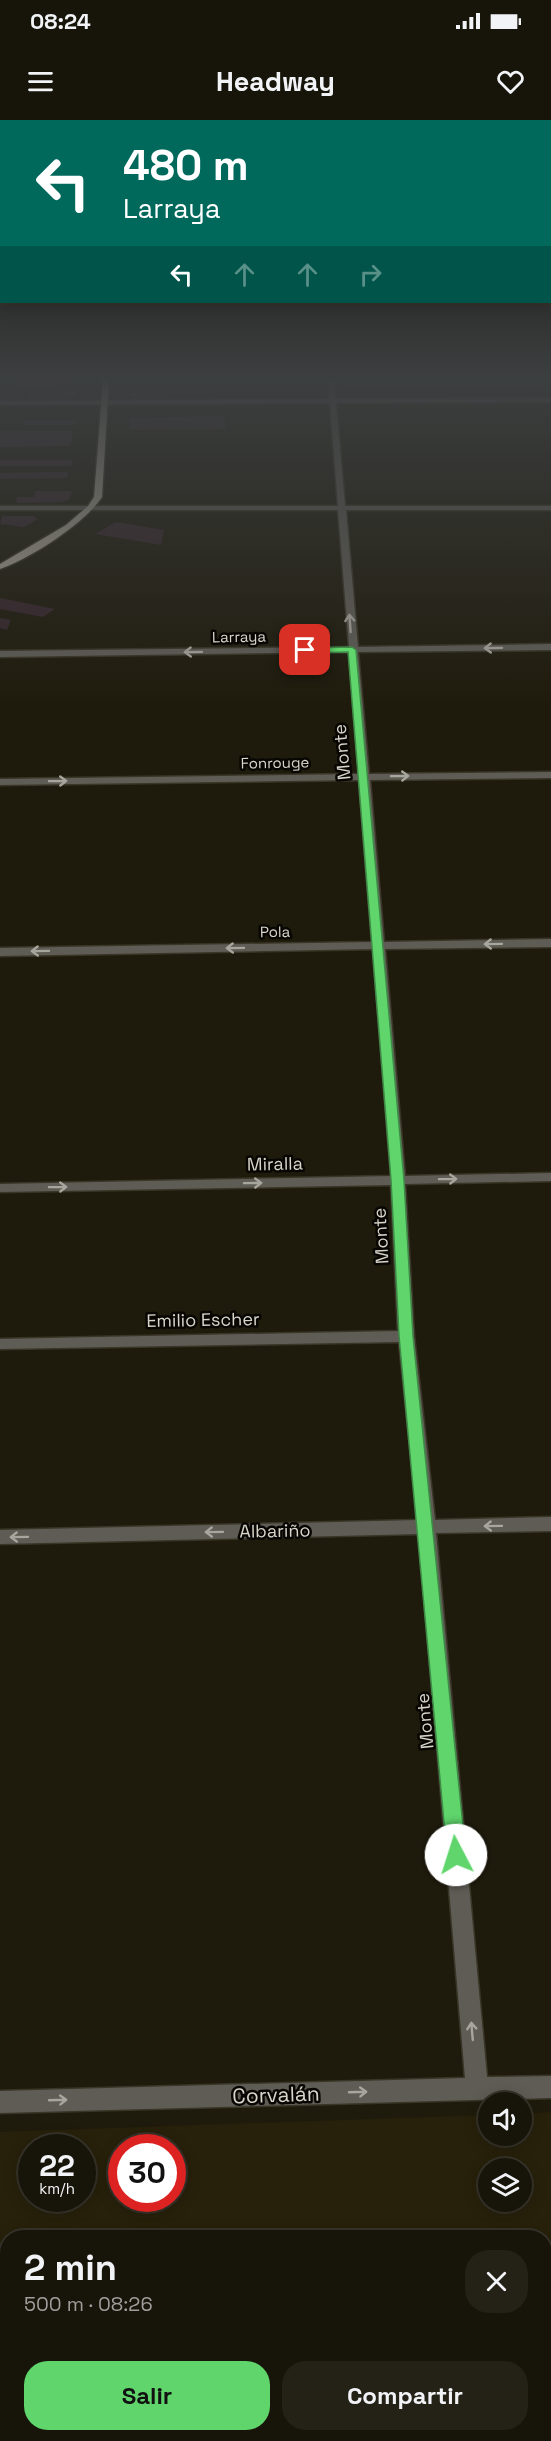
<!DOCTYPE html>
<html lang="es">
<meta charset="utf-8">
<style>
body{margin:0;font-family:"Space Grotesk",sans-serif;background:#242117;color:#f1f3f6;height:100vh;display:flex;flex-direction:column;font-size:22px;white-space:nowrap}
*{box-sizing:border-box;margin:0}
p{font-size:20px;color:#9e9e9c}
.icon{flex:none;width:33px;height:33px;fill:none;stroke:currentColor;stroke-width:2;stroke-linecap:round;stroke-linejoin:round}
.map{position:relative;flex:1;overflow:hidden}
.panel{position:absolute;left:0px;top:2110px;width:552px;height:212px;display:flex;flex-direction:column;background:#171409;border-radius:24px 24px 0 0;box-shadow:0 3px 15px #0003,0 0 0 2px #36332a}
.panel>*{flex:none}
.hud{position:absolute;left:0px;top:0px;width:552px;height:183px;box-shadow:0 3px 15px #0003,0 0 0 2px #36332a;background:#00695c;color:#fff;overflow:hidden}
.buttons{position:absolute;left:478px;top:1972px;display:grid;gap:12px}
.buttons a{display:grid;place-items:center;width:54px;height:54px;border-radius:50%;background:#171409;box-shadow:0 3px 15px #0003,0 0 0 2px #36332a;font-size:30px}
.speed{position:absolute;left:18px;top:2014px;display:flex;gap:12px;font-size:30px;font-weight:700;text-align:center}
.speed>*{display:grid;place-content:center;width:78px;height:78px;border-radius:50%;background:#171409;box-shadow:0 3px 15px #0003,0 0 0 2px #36332a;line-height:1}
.speed small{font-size:15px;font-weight:400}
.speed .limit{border:9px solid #d22;background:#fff;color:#111}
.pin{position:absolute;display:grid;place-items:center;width:51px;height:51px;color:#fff;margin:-26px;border-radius:12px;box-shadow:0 3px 9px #0006}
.me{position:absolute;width:66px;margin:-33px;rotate:355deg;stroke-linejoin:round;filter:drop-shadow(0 0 4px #0008)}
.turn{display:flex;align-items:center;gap:21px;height:126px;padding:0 24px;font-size:27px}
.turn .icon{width:78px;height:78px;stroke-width:2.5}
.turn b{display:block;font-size:42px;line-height:51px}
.lanes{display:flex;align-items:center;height:57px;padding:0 24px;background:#0003;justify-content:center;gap:30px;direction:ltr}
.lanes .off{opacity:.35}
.round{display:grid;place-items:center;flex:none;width:63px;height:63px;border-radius:24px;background:#242117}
.overview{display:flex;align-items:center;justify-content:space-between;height:102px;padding:0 24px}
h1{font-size:36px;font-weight:600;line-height:45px}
.primary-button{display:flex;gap:12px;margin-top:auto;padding:12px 24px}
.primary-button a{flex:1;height:69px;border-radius:24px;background:#5fd56b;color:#111;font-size:24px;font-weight:600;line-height:69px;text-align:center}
.primary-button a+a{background:#242117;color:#f1f3f6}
.status{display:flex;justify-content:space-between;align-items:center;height:42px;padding:0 30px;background:#171409;direction:ltr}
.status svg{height:16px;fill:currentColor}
header{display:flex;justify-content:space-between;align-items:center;height:78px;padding:0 24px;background:#171409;font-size:27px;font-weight:600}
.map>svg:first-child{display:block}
</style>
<div class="status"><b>08:24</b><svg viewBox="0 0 49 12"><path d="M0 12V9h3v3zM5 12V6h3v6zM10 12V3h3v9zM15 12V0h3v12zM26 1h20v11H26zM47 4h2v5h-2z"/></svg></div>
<header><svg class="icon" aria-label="menu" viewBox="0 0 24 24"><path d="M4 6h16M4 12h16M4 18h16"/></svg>Headway<svg class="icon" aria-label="heart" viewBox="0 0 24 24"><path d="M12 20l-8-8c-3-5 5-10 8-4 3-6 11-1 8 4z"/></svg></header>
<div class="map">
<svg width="551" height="2321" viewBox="0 0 551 2321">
<rect width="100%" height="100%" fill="#1f1b0c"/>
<!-- built -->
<g fill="#27210b" fill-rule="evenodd">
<polygon points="332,260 551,260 551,277 350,278 333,274"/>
<path d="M551 1992V2321H0V2012L489 1995V2016H522V1994ZM32 2028H82V2079H32ZM122 2028H172V2079H122ZM489 2049H522V2082H489ZM8 2118H544V2314H8Z"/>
</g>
<!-- building -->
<g fill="#36262b">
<polygon points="14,260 75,260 74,265 12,266"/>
<polygon points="32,272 76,272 75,276 67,279 30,279"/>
<polygon points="130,273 161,273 160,278 135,278 130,276"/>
<polygon points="224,296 226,309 130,310 130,298"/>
<polygon points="25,300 77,300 75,305 24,305"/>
<polygon points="73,310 70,326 0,327 0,311"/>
<polygon points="0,340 73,340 71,346 0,346"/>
<polygon points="68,352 67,358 0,359 0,353"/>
<polygon points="35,371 72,371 69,380 61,382 16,383 17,377 34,377"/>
<polygon points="2,396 33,396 38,399 24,407 0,404"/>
<polygon points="116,402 164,410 161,425 95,414"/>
<polygon points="0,478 55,489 43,497 0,489"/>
<polygon points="0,498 11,500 7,510 0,508"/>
</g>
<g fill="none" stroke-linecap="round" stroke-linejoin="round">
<defs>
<polygon id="minor" points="328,260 334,260 336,279 551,278 551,282 336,283 345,386 551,386 551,390 346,390 358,527 551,524 551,530 358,532 369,654 551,652 551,658 370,660 384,822 551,819 551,827 385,829 405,1056 551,1053 551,1061 405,1064 414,1216 435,1400 551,1397 551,1411 436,1413 487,1957 551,1956 551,1978 0,1993 0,1971 465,1958 419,1414 0,1424 0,1410 418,1400 399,1222 0,1229 0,1219 398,1211 391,1065 0,1072 0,1064 391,1056 373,829 0,836 0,828 372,822 359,660 0,665 0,659 359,654 349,532 0,537 0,531 349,527 338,390 0,390 0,386 338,386 330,283 0,285 0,281 329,279"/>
<path id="major" d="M103 260H109L102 377C84 404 31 438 0 449V444L66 405 88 386 94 377Z"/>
</defs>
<!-- minor casing -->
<use href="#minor" stroke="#393527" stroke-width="3"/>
<!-- major casing -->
<use href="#major" stroke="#393527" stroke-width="3"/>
<!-- minor -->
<use href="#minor" fill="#5f5c55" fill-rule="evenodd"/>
<!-- major -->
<use href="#major" fill="#a59f90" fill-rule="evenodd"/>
</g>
<!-- one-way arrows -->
<defs><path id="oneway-shaft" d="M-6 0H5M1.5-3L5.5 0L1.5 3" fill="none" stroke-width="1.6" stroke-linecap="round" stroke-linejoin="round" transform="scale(1.5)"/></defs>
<g stroke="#a8a59c">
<use href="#oneway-shaft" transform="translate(350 503) rotate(-94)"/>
<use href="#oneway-shaft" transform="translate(493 528) rotate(179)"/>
<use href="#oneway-shaft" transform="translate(193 532) rotate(179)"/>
<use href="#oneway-shaft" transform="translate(400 656) rotate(-1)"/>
<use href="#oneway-shaft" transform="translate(58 661) rotate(-1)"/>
<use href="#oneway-shaft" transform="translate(493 824) rotate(179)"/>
<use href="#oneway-shaft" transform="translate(235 828) rotate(179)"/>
<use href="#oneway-shaft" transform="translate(40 831) rotate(179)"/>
<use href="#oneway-shaft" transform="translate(448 1059) rotate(-1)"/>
<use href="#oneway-shaft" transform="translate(253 1063) rotate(-1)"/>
<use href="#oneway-shaft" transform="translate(58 1067) rotate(-1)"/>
<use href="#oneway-shaft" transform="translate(493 1406) rotate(179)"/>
<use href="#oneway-shaft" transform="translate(214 1412) rotate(179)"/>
<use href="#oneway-shaft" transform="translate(19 1417) rotate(179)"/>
<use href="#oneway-shaft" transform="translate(472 1911) rotate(-95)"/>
<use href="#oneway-shaft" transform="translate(358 1972) rotate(-2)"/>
<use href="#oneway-shaft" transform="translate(58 1980) rotate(-2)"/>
</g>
<!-- sky -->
<linearGradient id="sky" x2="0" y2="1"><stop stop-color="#110f07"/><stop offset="0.44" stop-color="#3c3f40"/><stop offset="1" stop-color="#3c3f40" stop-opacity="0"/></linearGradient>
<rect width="551" height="585" fill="url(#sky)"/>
<!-- route -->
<polygon fill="#5fd56b" stroke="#3e8a46" stroke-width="1.5" points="352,527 356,530 404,1060 413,1216 466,1735 463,1741 456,1743 450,1741 447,1735 399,1216 391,1060 348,532 305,533 301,530 305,528"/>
<g text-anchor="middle" stroke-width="5" stroke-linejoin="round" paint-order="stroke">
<!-- far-street labels -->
<g font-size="15" fill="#d8d5cb" stroke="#080602">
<text transform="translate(239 517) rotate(-1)" y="5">Larraya</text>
<text transform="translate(275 643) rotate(-1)" y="5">Fonrouge</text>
<text transform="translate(275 812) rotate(-1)" y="5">Pola</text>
</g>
<!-- street labels -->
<g font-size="18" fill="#d8d5cb" stroke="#080602">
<text transform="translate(342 632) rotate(-95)" y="6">Monte</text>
<text transform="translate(275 1044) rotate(-1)" y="6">Miralla</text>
<text transform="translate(381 1116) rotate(-93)" y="6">Monte</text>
<text transform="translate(203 1200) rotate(-1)" y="6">Emilio Escher</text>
<text transform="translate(275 1411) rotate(-1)" y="6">Albariño</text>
<text transform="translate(425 1601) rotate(-95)" y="6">Monte</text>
</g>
<!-- near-street labels -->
<g font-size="21" fill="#d8d5cb" stroke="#080602">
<text transform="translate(276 1975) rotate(-2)" y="7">Corvalán</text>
</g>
</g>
</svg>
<div class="buttons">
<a><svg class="icon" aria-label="sound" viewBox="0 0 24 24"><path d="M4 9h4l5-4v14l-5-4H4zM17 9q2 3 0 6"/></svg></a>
<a><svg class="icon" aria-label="layers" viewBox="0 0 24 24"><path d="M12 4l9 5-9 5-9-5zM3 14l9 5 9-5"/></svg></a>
</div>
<div class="speed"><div>22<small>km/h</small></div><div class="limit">30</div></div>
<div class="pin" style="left:305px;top:530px;background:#d93025"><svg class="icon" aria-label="arrive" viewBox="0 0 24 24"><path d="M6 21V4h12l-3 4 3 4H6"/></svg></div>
<svg class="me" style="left:456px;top:1735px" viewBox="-20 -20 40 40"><circle r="19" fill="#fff"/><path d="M0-13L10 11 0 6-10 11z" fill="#5fd56b"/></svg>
<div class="hud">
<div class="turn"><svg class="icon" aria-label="left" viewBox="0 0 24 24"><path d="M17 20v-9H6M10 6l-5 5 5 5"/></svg><div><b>480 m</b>Larraya</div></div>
<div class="lanes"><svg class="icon" aria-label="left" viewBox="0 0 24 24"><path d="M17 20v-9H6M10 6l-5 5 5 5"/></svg><svg class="icon off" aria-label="ahead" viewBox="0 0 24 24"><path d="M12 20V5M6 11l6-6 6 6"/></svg><svg class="icon off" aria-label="ahead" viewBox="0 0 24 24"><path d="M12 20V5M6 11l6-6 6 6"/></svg><svg class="icon off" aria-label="right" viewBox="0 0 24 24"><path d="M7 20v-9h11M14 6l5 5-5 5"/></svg></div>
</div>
<section class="panel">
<div class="overview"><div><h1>2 min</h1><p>500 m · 08:26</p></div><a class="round"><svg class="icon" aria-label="close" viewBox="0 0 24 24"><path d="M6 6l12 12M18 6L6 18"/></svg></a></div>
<div class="primary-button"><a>Salir</a><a>Compartir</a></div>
</section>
</div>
